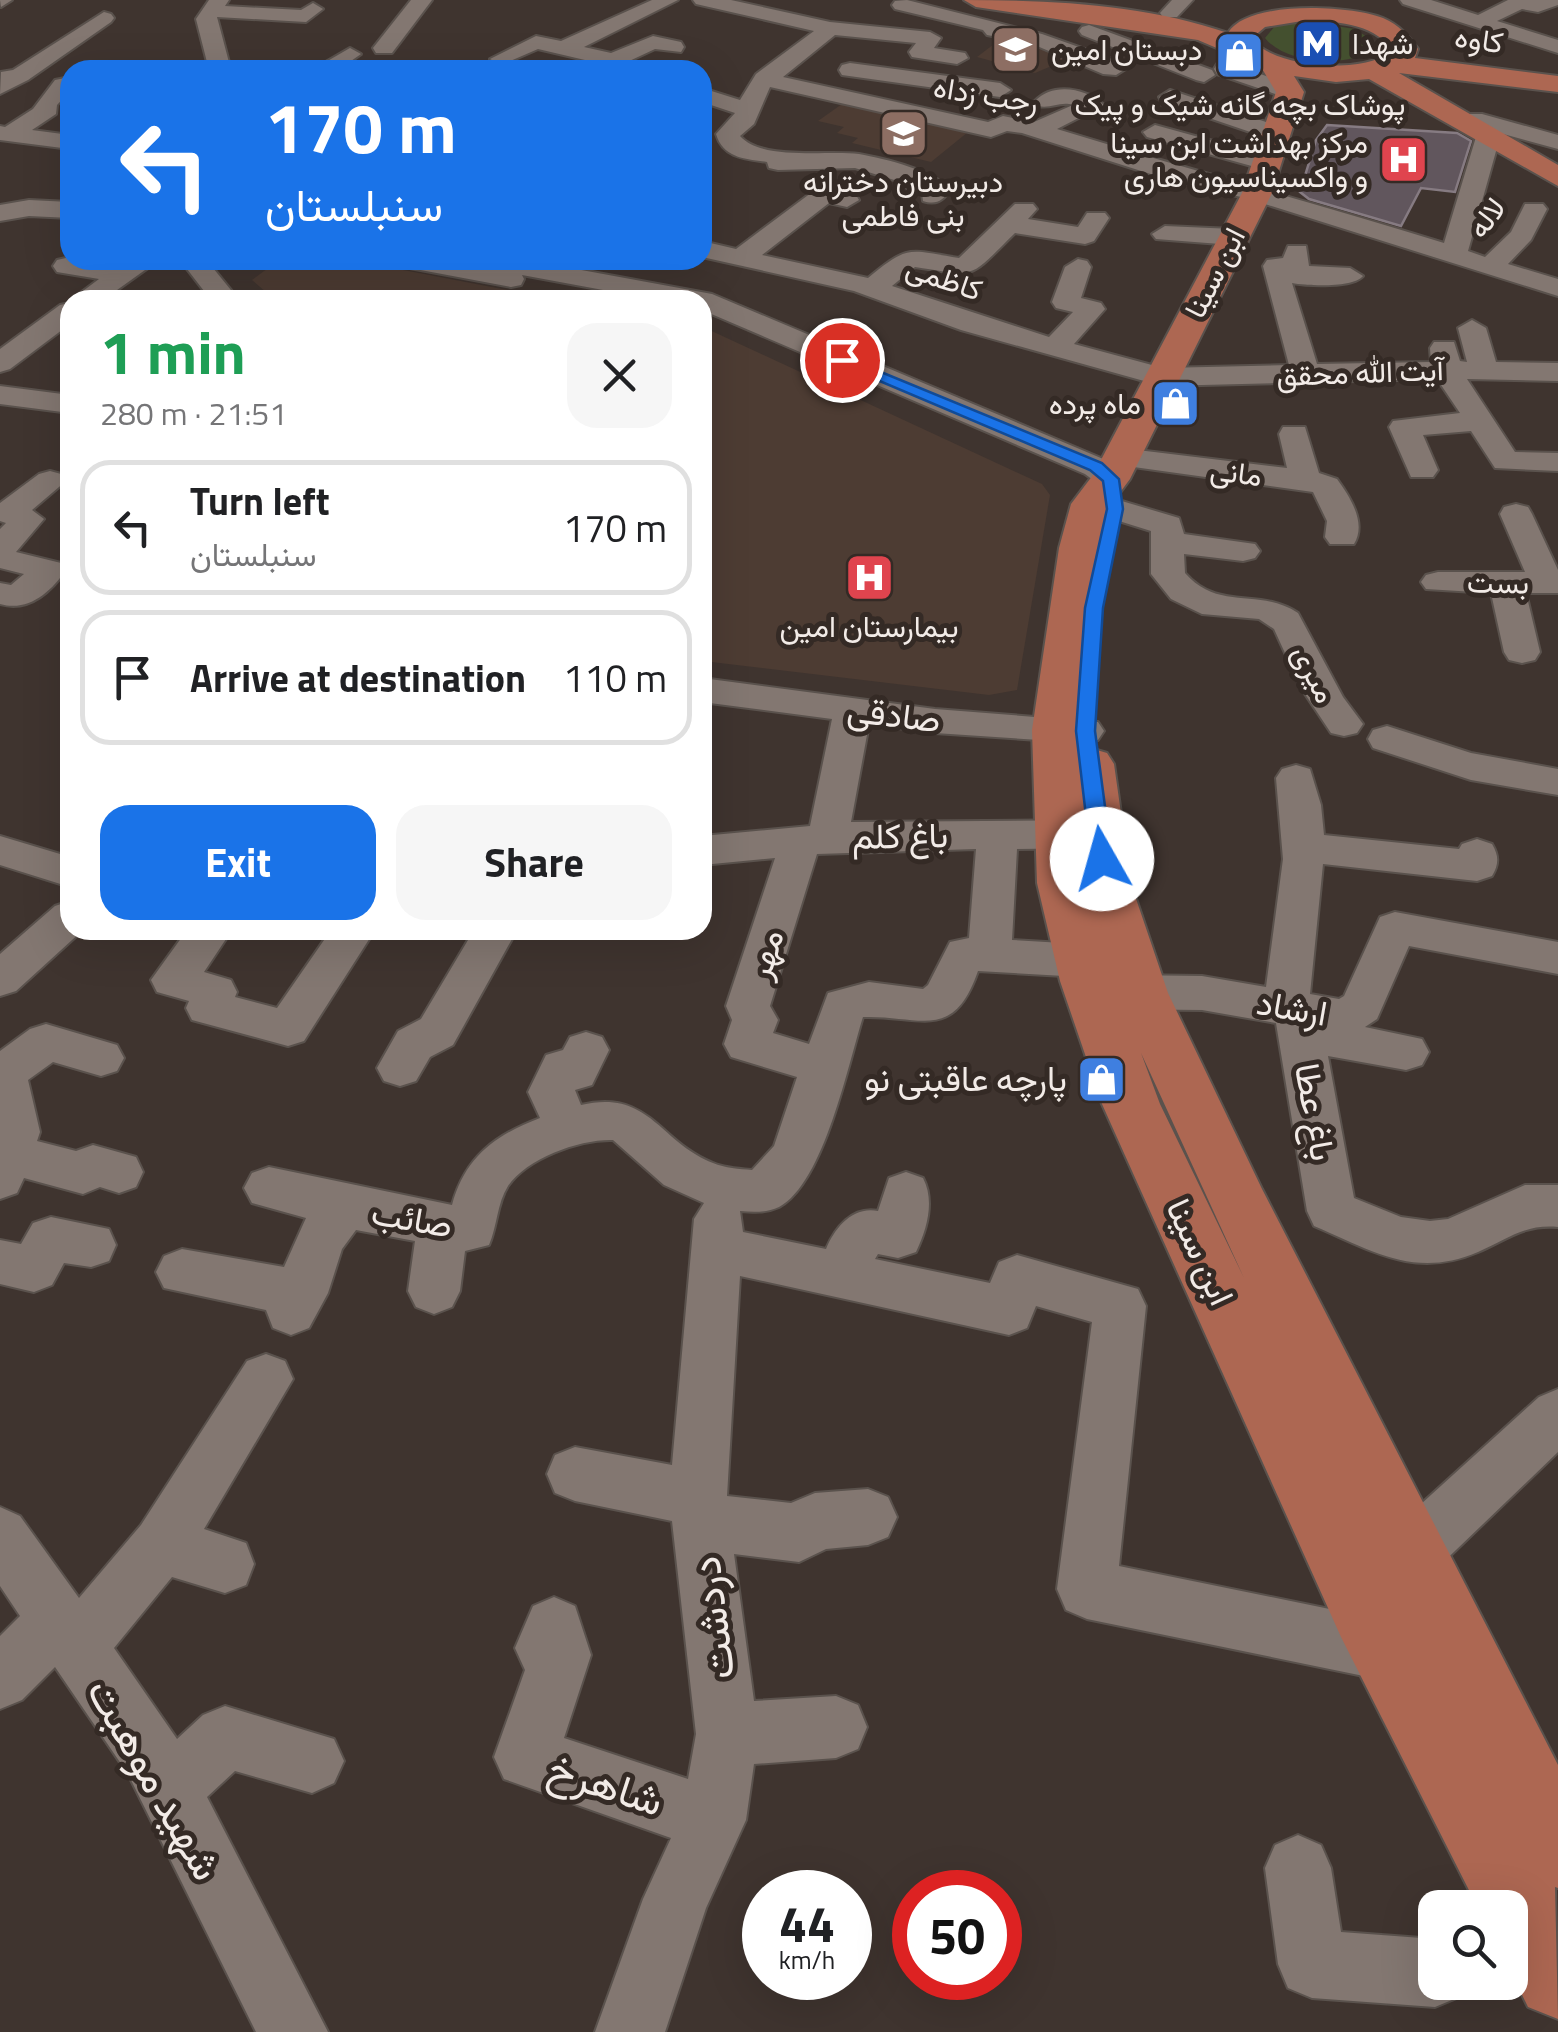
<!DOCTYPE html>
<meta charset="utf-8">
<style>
body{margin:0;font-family:"Titillium Web",Vazirmatn,sans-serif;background:#f6f6f6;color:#202124;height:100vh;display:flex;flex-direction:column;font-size:38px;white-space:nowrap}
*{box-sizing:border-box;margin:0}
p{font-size:32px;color:#757577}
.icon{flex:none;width:55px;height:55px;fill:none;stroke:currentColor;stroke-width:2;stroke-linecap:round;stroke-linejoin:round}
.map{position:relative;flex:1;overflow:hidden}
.details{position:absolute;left:60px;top:290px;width:652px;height:650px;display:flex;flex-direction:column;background:#fff;border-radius:30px;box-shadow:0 10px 40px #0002}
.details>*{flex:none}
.top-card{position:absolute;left:60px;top:60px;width:652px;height:210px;border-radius:30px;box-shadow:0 10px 40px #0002;background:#1a73e8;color:#fff;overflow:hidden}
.buttons{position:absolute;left:1418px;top:1890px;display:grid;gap:20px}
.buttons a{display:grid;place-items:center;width:110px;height:110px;border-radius:20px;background:#fff;box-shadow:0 10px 40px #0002;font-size:50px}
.speed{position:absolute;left:742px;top:1870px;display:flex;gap:20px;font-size:50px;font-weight:700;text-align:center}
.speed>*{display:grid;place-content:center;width:130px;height:130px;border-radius:50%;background:#fff;box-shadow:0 10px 40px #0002;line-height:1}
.speed small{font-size:25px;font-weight:400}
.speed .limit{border:15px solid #d22;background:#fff;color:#111}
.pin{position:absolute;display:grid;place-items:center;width:85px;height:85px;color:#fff;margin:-42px;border:5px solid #fff;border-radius:50%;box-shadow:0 2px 10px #0007}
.me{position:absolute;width:110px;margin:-55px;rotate:353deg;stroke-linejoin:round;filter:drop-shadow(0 0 8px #0008)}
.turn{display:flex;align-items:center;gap:35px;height:210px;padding:0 40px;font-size:45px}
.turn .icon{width:130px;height:130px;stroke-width:2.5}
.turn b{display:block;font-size:70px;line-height:85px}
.round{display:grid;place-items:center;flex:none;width:105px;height:105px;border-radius:30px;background:#f6f6f6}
.headline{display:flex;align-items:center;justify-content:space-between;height:170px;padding:0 40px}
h1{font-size:60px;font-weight:700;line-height:75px;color:#1e9e55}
.button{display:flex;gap:20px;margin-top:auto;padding:20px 40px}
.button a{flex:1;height:115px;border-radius:30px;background:#1a73e8;color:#fff;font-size:40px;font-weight:700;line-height:115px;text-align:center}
.button a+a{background:#f6f6f6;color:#202124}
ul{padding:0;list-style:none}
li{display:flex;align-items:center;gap:30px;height:135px;margin:0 20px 15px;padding:0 20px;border:5px solid #e0e0e0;border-radius:30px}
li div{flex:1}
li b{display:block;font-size:38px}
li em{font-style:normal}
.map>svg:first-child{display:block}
</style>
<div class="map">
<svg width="1558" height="2032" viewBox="0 0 1558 2032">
<rect width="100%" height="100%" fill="#3f342f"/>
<!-- built -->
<g fill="#4d3c33">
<polygon points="1002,38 1028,43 1068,59 1035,73 977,57"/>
<polygon points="842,104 968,132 931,162 852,143 858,138 837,133 844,127 818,121"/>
<polygon points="279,260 351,260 560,300 275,300 252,280"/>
<polygon points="703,327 1042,484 1050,495 1017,690 989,695 703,661"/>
</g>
<!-- green -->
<path fill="#44502f" d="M1304 21 1355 29 1373 41 1374 48C1350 69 1285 64 1265 38L1275 26Z"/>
<!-- building -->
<polygon fill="#61565d" stroke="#867b82" stroke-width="2.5" points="1327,125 1457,133 1471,141 1455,192 1421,188 1401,226 1309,199 1300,192 1316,140"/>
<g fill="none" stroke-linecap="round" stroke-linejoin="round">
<defs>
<g id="minor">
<polygon points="0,0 12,0 1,7"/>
<polygon points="209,0 229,0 225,6 301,10 313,3 323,9 306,22 217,17 231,70 209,70 196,19"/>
<polygon points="411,0 432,0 392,53 376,53 373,48"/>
<polygon points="652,0 678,0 584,47 611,53 653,36 681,42 684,47 681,52 655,49 625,63 631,70 608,70 602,64 538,49 501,65 490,59 536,36 561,41"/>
<path d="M693 0H731L830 22 930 32 941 38 934 48 965 53 968 58 957 64 912 57 909 52 916 43 835 35 783 77 988 122 1003 116 1034 122 1073 105C1060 101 1051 109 1038 106L1035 101C1053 82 1086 88 1104 105L1057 129C1186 169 1315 203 1444 243L1476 137 1480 132 1493 131 1451 124 1447 119 1451 114H1482L1558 135V149L1496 132 1500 137 1468 251 1485 257 1511 232 1525 204H1543L1547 209 1531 240 1508 264 1558 279V296L1249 199 1160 177 1022 133 1007 131 991 137 770 87 754 124 740 136C762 161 828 150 859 154 886 159 933 170 950 190 943 201 936 205 923 201L922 193 907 188 904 183 855 168 778 170 769 168 767 162C745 159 723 158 716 134L735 113 702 102V88L740 100 756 74 814 31 696 4Z"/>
<polygon points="907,0 1042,34 1124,63 1127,68 1116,75 1103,74 1030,43 987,35 983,30 895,9 892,5 895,1"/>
<polygon points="1172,0 1193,0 1177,17 1163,17 1160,13"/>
<polygon points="1400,0 1431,0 1478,15 1508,0 1558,0 1558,5 1538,12 1522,9 1497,21 1558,40 1558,53 1403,4"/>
<polygon points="104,12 111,14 114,18 111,22 28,80 0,94 1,72 13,70"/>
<polygon points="1089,25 1212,70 1215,75 1204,82 1196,80 1082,35 1079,31 1082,27"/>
<polygon points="350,48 361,54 338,70 312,70"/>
<polygon points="1225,62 1298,87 1301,92 1290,99 1217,74 1214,69 1217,64"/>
<polygon points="850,63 1000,83 1011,90 1000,97 842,75 839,70 842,65"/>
<polygon points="70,77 70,91 57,105 56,114 32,130 70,135 70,149 0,140 0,126 5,127 33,109 55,80"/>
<polygon points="1170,90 1284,128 1288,133 1284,138 1268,138 1162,102 1159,97"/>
<polygon points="1155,125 1275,158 1278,163 1266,170 1147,137 1143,132"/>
<path d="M824 188 856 195 859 200 847 207 829 203 762 255 868 278C909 244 908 250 959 258L1015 204H1033L1037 209 1028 219 1078 227 1087 213H1105L1109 218 1094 241 1085 244 1015 233C968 279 979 277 915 267L892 286 1049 337 1073 312 1056 308 1052 302 1065 267 1078 259 1087 261 1091 267 1081 298 1101 303 1105 309 1074 344 1163 368 1289 365 1263 266 1267 260 1283 258 1288 246H1306L1309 266 1350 268 1363 276C1353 288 1309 286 1292 283L1317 364 1431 362 1430 348 1434 342H1454L1460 361 1467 362 1458 328 1472 320 1486 328 1496 362 1558 363V381L1467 379 1515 452 1558 453V471L1495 468 1471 431 1423 435 1438 470 1433 477H1411L1389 427 1393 421 1460 413 1437 379 1162 386 961 330 854 291 702 257V241L736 249 815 190Z"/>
<polygon points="29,200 70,202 70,218 29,216 0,221 0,205"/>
<polygon points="1165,226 1233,229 1246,237 1233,245 1156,239 1152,234"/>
<polygon points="66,258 120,265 128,260 159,260 103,300 71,300 99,279 57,272 53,266 57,260"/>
<polygon points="189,260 215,260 213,268 239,300 211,300 187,269"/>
<path d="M397 260 472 264 470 260H527L712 294 1108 461 1105 457 1110 450 1121 448 1287 468 1279 434 1283 427H1305L1319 473 1337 479C1350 497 1367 523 1354 544H1330L1325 537 1327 521 1313 492 1112 464 1127 479 1122 486C1105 490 1098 484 1085 474L702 310V300H657L522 275 524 279 521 285 511 287 410 268Z"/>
<polygon points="70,303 70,324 10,369 0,372 0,349 60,305"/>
<polygon points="0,386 70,395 70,413 0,404"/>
<path d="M50 471 61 474 66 481 32 510 44 519 16 552 61 563 66 570C50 593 28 612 0 604V583L11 585 24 574 0 568V529L6 523 0 521V503L39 474Z"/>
<path d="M1115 499 1179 518 1184 534 1255 544 1260 551 1255 558 1243 561 1184 554 1185 573C1219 612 1259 587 1298 613L1343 697 1363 724 1357 733 1344 736 1331 733 1301 688 1274 629 1259 619 1202 614 1171 599 1151 574V531L1103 516 1099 509 1103 502Z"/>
<polygon points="1516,504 1528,507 1532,514 1558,570 1558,593 1526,593 1540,652 1535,660 1522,663 1509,660 1504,652 1491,593 1426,589 1421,582 1426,575 1438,572 1525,572 1500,514 1504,507"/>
<path d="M702 678 935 709 1098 722 1104 731 1098 740 1085 743 935 733 869 724 851 822 1096 820 1110 824 1116 834 1110 844 1096 848 1017 849 1012 940 1114 946 1129 950 1136 962 1125 975 1202 976 1266 987 1283 859 1276 778 1282 769 1296 765 1310 769 1321 805 1324 835 1459 849 1462 844 1477 839 1492 844C1499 856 1499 864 1492 876L1477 881 1323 864 1310 994 1339 999 1344 996 1380 917 1395 912 1558 942V974L1409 946 1377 1019 1365 1027 1422 1039 1429 1052 1422 1065 1406 1070 1328 1056 1354 1198 1401 1217 1430 1221 1448 1219 1525 1185H1558V1227C1524 1224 1508 1239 1478 1252 1415 1279 1373 1251 1314 1226L1307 1211 1276 1023 1202 1010 1107 1009 1091 1004 1085 992 1091 980 1099 978 978 971C953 1043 920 1015 863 1017 848 1064 824 1183 779 1207 766 1213 753 1212 740 1211L743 1232 826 1249C835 1228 852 1206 878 1211L889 1178 906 1172 923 1178C935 1201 927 1229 916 1252L898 1258 878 1254 875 1259 990 1283 999 1262 1017 1255 1138 1289 1146 1306 1119 1566 1388 1621 1409 1630 1418 1651 1409 1672 1388 1681 1087 1619 1066 1610 1057 1589 1092 1322 1036 1306 1027 1328 1009 1335 740 1276 727 1496 791 1503 815 1493 868 1489 888 1497 897 1517 888 1537 868 1545 826 1549 799 1562 734 1554 754 1701 836 1696 858 1705 867 1727 858 1749 836 1758 754 1764 746 1820 706 1908 665 2032H595L643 1899 671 1838 504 1779 494 1757 525 1670 515 1648 533 1606 554 1597 575 1606 591 1655 564 1738 688 1779 696 1734 672 1521 575 1501 555 1493 547 1474 555 1455 575 1447 672 1465 694 1219 704 1203 664 1185 613 1140C580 1139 527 1158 508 1186 497 1203 497 1227 489 1245L465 1251 460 1291 452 1307 434 1314 416 1307 408 1291 415 1241 356 1230 342 1249 328 1293 309 1328 291 1335 273 1328 266 1310 164 1288 156 1272 164 1256 182 1249 284 1267 306 1218 252 1203 244 1188 252 1173 269 1167 452 1205C465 1157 495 1135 540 1118L528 1092 546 1055 563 1050 570 1037 586 1032 602 1037 609 1050 592 1085 575 1090 581 1105C650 1089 659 1142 713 1163 725 1168 739 1169 752 1170L774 1146 797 1077 731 1057 724 1044 732 1020 726 1006 775 858 702 865V836L810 826 832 719 702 702ZM976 849 969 938 950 942 928 985 923 989 869 982 828 993 809 1044 773 1033 778 1020 770 1006 817 854Z"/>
<polygon points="1387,726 1471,753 1558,769 1558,795 1471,780 1373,748 1368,739 1373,730"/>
<polygon points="0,836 70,857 70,887 0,865"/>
<polygon points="70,901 70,930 83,930 16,991 0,996 0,954 55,906"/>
<polygon points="187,930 232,930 204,972 231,980 237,992 235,997 277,1008 331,930 375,930 304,1041 288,1046 192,1020 186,1008 189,1001 157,992 151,980"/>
<polygon points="474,930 517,930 453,1045 430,1057 416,1081 400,1086 384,1081 377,1068 398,1031 421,1019"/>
<polygon points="46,1024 117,1045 124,1058 117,1071 101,1076 53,1062 28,1080 40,1132 37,1141 76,1151 93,1145 136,1157 143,1172 136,1187 119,1193 100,1187 83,1194 24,1178 17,1193 0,1199 0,1051 30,1029"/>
<polygon points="51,1217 109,1229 116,1245 109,1261 91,1267 64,1263 52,1285 34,1292 0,1284 0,1240 21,1244 33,1223"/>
<polygon points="266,1354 285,1361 293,1379 204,1529 246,1543 254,1564 246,1585 225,1593 172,1577 114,1648 177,1739 203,1715 225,1706 334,1739 344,1761 334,1783 312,1793 235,1771 207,1797 328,2032 256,2032 128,1774 55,1667 22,1700 0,1709 0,1636 20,1616 0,1586 0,1507 20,1516 79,1598 141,1525 247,1361"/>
<path d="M1558 1389V1452L1431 1574C1406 1584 1388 1583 1363 1573L1355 1552 1363 1531 1384 1523 1399 1524 1539 1397Z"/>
<polygon points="1298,1835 1321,1845 1331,1868 1341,1932 1435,1939 1435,1982 1465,1982 1459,1997 1435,2007 1312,1998 1288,1988 1278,1964 1265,1868 1275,1845"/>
</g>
<path id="major" d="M964 0C1050 0 1145 4 1228 33 1247 0 1350 5 1383 18 1399 25 1408 35 1418 49L1415 58 1558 76V92L1399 73 1558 165V186L1369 79 1336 82 1294 76 1304 92 1272 193 1130 479 1110 506 1099 548 1078 730 1080 751 1090 748 1107 753 1114 764 1131 884 1168 993 1262 1189 1558 1765V1888L1555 1887 1558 2019 1528 2007 1510 1970V1908H1478L1341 1637 1102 1104 1060 981 1037 883 1032 730 1059 548 1071 504 1093 475 1242 193 1276 92 1261 67 1198 40 976 7ZM1302 21C1334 21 1371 22 1392 49 1371 76 1269 68 1252 38L1265 27ZM1141 1053 1244 1278 1160 1104Z"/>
</defs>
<!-- minor casing -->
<use href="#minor" stroke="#5a524d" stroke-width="4"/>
<!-- major casing -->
<use href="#major" stroke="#5a524d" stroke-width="4"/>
<!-- minor -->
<use href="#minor" fill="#837771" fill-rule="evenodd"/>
<!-- major -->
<use href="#major" fill="#ad6752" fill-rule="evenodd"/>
</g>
<!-- route -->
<polygon fill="#1a73e8" stroke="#114b97" stroke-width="2.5" points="842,356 1102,463 1119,479 1123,509 1103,608 1095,731 1112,859 1109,864 1102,867 1091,859 1076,731 1085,608 1107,509 1103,481 1090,470 837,363 835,360"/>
<!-- icons -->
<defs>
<symbol id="metro-square" viewBox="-11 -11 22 22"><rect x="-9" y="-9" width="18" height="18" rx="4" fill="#1a4fb4" stroke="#342a25"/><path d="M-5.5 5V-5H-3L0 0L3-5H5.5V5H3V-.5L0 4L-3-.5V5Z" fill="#fff"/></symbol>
<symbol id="school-square" viewBox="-11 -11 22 22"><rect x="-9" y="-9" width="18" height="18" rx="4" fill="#8d6e63" stroke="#342a25"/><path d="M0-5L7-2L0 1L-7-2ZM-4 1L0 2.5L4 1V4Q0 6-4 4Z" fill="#fff"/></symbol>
<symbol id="shop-square" viewBox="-11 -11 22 22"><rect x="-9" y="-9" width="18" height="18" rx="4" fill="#3f7fe0" stroke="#342a25"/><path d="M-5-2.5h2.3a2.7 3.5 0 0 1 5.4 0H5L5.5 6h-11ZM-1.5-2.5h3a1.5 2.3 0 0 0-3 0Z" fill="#fff"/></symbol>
<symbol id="hospital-square" viewBox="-11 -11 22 22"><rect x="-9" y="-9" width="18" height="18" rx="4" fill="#e0444e" stroke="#342a25"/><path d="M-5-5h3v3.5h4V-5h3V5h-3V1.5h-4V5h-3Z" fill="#fff"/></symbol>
</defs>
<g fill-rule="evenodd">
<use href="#metro-square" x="1290" y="16" width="55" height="55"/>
<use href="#school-square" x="988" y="22" width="55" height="55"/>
<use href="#shop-square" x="1212" y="28" width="55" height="55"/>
<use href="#school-square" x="876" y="106" width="55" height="55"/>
<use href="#hospital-square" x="1376" y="132" width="55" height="55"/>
<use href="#shop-square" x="1148" y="376" width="55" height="55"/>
<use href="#hospital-square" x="842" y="550" width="55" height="55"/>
<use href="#shop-square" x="1074" y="1052" width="55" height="55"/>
</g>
<g text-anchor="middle" stroke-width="10" stroke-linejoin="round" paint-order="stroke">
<!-- far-street labels -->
<g font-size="30" fill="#f2ebe7" stroke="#342a25">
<text transform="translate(1479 40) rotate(8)" y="10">کاوه</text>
<text transform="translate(986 95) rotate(9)" y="10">رجب زداه</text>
<text transform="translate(1487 218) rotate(-53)" y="10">لاله</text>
<text transform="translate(1215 273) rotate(-63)" y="10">ابن سینا</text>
<text transform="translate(944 279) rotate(19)" y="10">کاظمی</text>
<text transform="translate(1360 373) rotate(-2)" y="10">آیت الله محقق</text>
<text transform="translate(1236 473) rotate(7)" y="10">مانی</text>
<text transform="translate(1498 583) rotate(1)" y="10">بست</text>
<text transform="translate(1314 674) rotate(63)" y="10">میری</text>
</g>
<!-- far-poi labels -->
<g font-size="30" fill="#f2ebe7" stroke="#342a25">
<text x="1352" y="54" text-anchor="start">شهدا</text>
<text x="1051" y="60" text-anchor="start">دبستان امین</text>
<text x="1240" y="115">پوشاک بچه گانه شیک و پیک</text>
<text x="1368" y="153" text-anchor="end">مرکز بهداشت ابن سینا<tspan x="1368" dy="34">و واکسیناسیون هاری</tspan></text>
<text x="903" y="192">دبیرستان دخترانه<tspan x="903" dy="34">بنی فاطمی</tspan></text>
<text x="1141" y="414" text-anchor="end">ماه پرده</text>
<text x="869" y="637">بیمارستان امین</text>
</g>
<!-- street labels -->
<g font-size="35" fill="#f2ebe7" stroke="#342a25">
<text transform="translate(894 715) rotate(7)" y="12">صادقی</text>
<text transform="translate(900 836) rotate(-1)" y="12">باغ کلم</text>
<text transform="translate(765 954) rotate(-72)" y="12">مهر</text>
<text transform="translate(1292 1008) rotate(10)" y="12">ارشاد</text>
<text transform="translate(1315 1112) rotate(80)" y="12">باغ عطا</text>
<text transform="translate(412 1219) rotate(10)" y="12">صائب</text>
<text transform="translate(1200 1252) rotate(65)" y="12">ابن سینا</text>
</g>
<!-- poi labels -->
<g font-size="35" fill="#f2ebe7" stroke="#342a25" text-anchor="end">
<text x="1067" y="1091">پارچه عاقبتی نو</text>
</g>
<!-- near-street labels -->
<g font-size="42" fill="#f2ebe7" stroke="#342a25">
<text transform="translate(712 1618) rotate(-97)" y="15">دردشت</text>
<text transform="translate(155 1779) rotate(60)" y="15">شهید موهبت</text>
<text transform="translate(606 1784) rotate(18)" y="15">شاهرخ</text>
</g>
</g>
</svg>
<div class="buttons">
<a><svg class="icon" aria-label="search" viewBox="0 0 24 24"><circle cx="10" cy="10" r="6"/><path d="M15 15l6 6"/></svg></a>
</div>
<div class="speed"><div>44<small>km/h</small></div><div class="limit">50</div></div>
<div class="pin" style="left:842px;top:360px;background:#d93025"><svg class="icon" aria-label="arrive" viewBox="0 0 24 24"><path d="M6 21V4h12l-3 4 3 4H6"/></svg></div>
<svg class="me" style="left:1102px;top:859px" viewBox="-20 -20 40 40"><circle r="19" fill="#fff"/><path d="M0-13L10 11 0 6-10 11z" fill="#1a73e8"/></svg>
<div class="top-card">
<div class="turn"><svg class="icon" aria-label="left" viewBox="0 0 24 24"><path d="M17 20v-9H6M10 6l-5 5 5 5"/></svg><div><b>170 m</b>سنبلستان</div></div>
</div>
<section class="details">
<div class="headline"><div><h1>1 min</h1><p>280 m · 21:51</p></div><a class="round"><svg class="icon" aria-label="close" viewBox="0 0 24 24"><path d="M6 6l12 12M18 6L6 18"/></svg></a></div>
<ul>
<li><svg class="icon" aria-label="left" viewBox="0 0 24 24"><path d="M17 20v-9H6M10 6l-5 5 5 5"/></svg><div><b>Turn left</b><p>سنبلستان</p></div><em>170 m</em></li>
<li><svg class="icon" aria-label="arrive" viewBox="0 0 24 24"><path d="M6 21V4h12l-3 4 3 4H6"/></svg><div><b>Arrive at destination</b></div><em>110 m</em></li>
</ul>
<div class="button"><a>Exit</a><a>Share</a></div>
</section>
</div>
